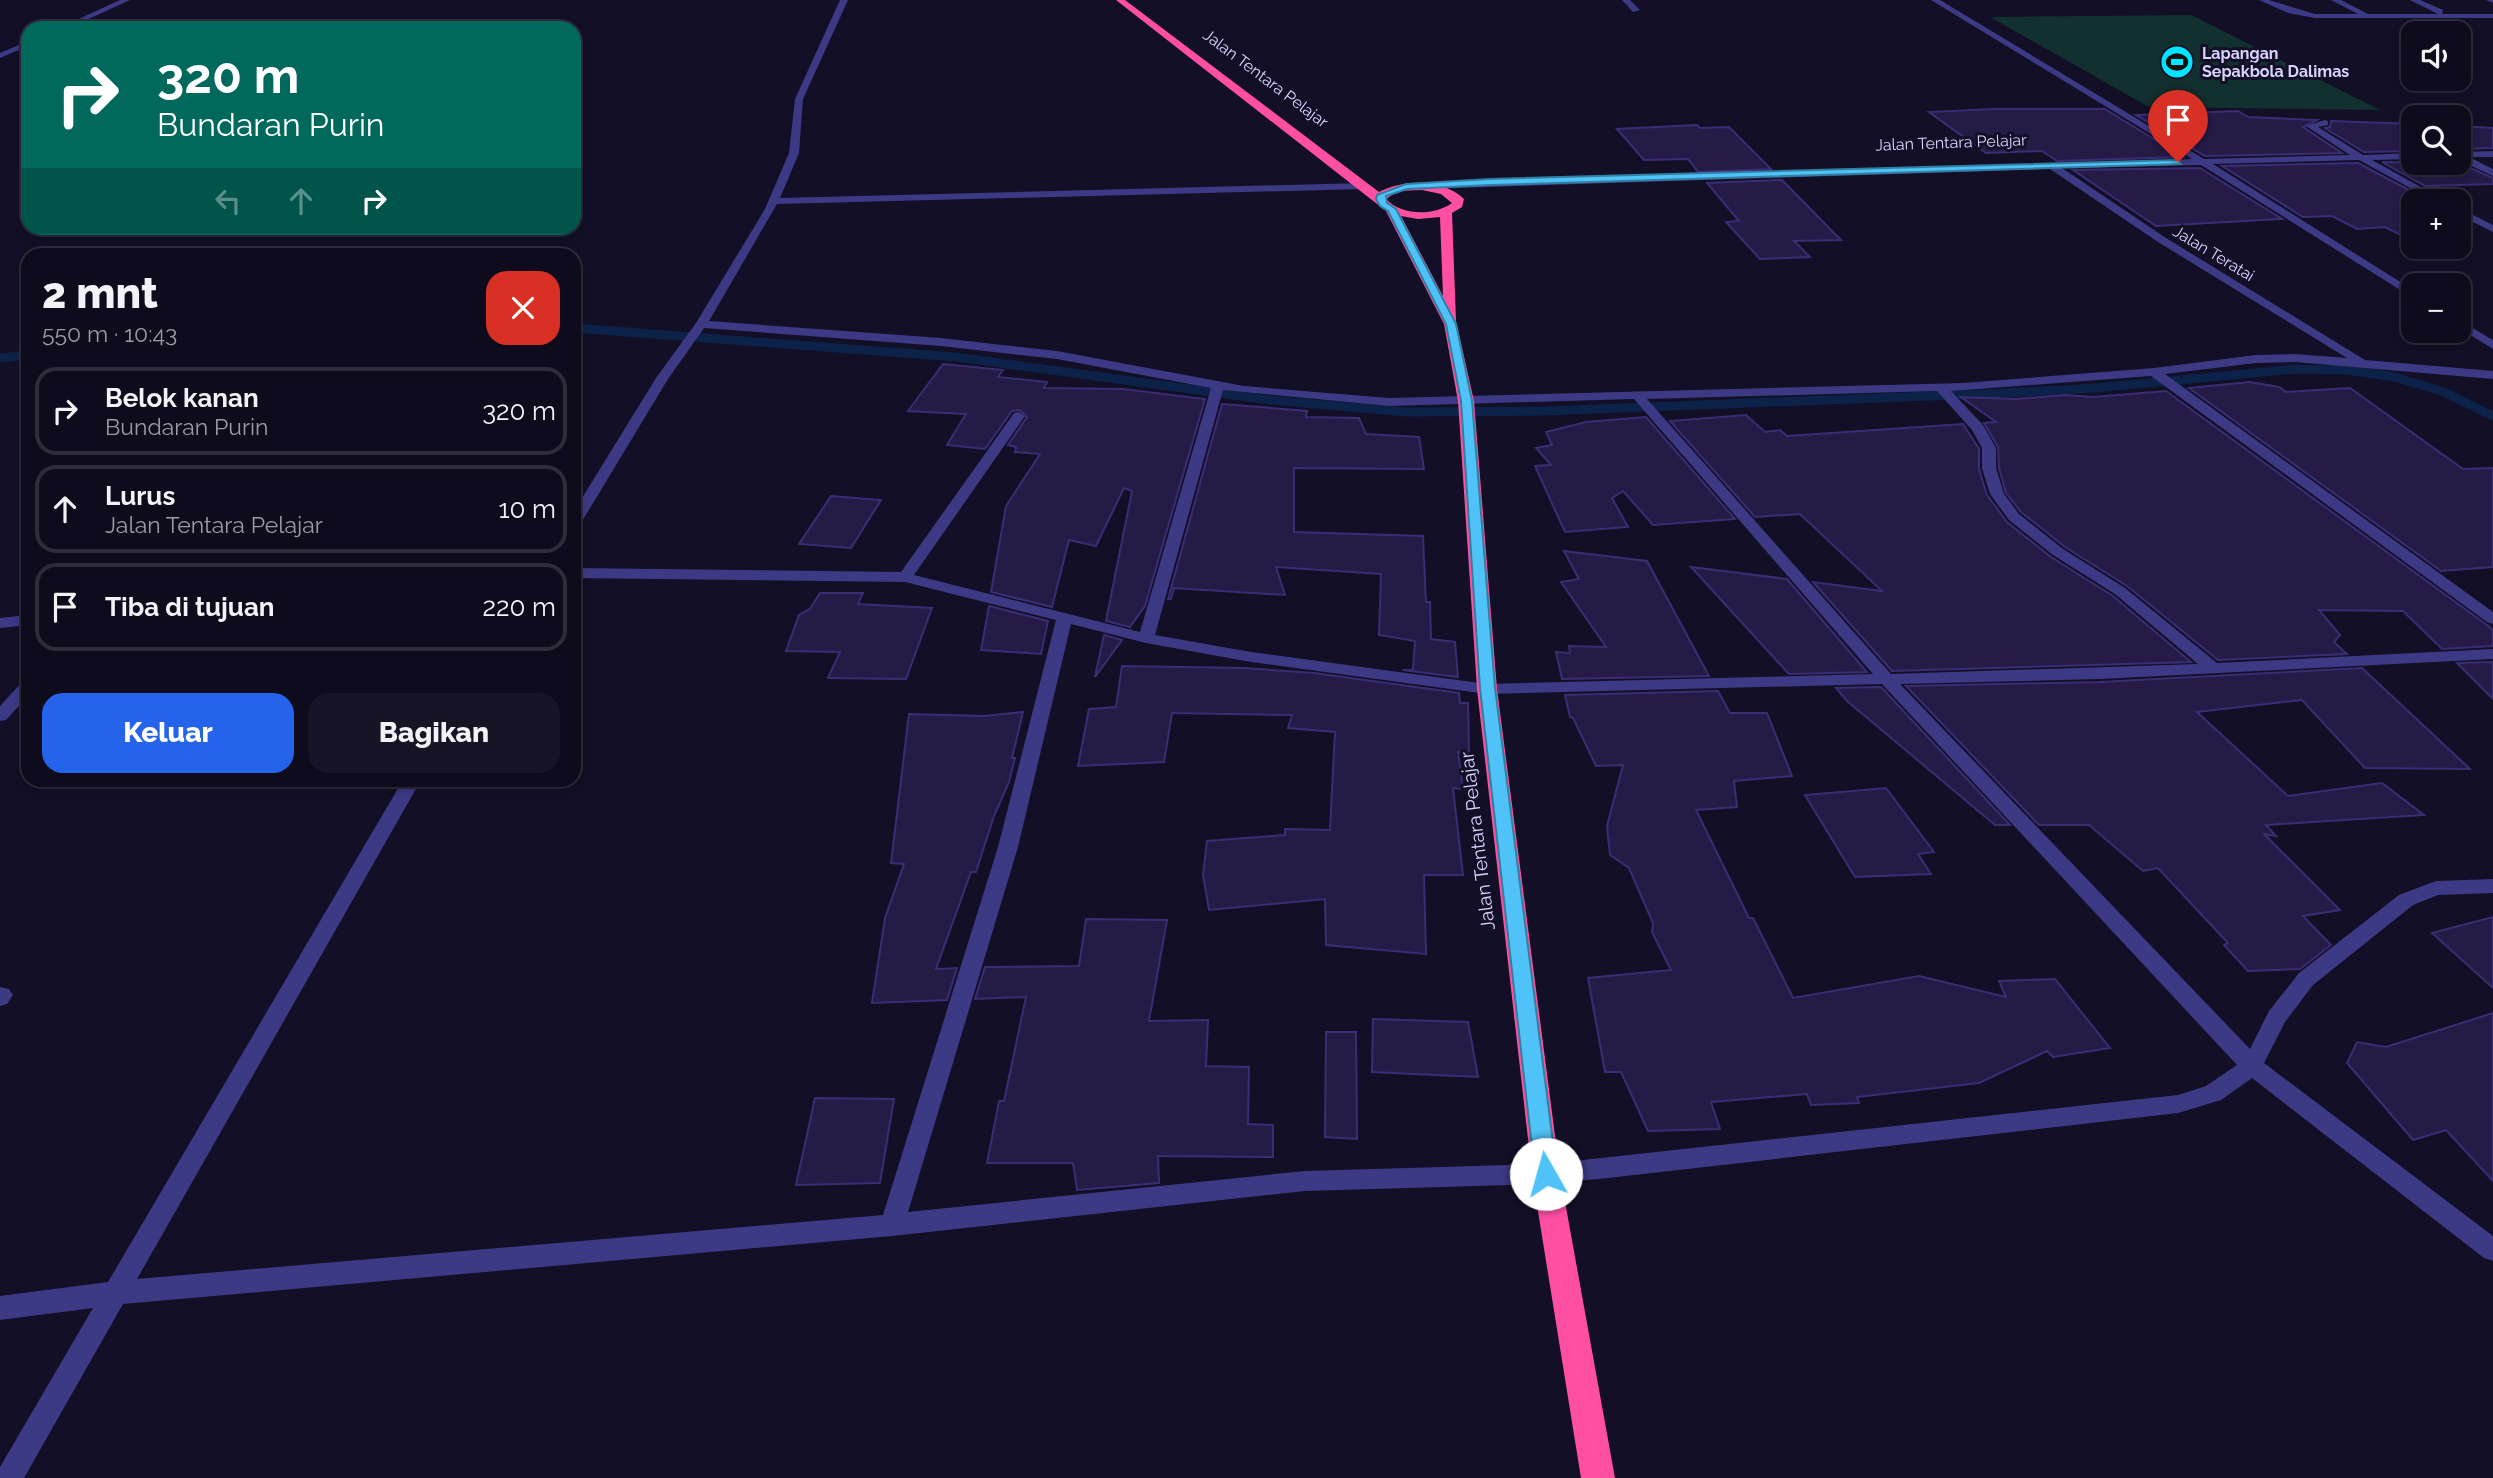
<!DOCTYPE html>
<html lang="id">
<meta charset="utf-8">
<style>
body{margin:0;font-family:Raleway,sans-serif;background:#171425;color:#f1f3f6;height:100vh;display:flex;flex-direction:column;font-size:26px;white-space:nowrap}
*{box-sizing:border-box;margin:0}
p{font-size:23px;color:#9b9ba3}
.icon{flex:none;width:38px;height:38px;fill:none;stroke:currentColor;stroke-width:2;stroke-linecap:round;stroke-linejoin:round}
.map{position:relative;flex:1;overflow:hidden}
.panel{position:absolute;left:21px;top:248px;width:560px;height:539px;display:flex;flex-direction:column;background:#0e0b1c;border-radius:21px;box-shadow:0 4px 10px #0003,0 0 0 2px #2e2b3b}
.panel>*{flex:none}
.top-card{position:absolute;left:21px;top:21px;width:560px;height:214px;border-radius:21px;box-shadow:0 4px 10px #0003,0 0 0 2px #2e2b3b;background:#00695c;color:#fff;overflow:hidden}
.fabs{position:absolute;left:2401px;top:21px;display:grid;gap:14px}
.fabs a{display:grid;place-items:center;width:70px;height:70px;border-radius:14px;background:#0e0b1c;box-shadow:0 4px 10px #0003,0 0 0 2px #2e2b3b;font-size:35px}
.pin{position:absolute;display:grid;place-items:center;width:60px;height:60px;color:#fff;margin:-72px -30px;border-radius:50% 50% 50% 0;rotate:-45deg;box-shadow:0 0 7px #0007}
.pin .icon{rotate:45deg}
.me{position:absolute;width:77px;margin:-38px;rotate:353deg;stroke-linejoin:round;filter:drop-shadow(0 0 5px #0008)}
.turn{display:flex;align-items:center;gap:24px;height:147px;padding:0 21px;font-size:32px}
.turn .icon{width:91px;height:91px;stroke-width:2.5}
.turn b{display:block;font-size:49px;line-height:60px}
.lanes{display:flex;align-items:center;height:66px;padding:0 21px;background:#0003;justify-content:center;gap:35px;direction:ltr}
.lanes .off{opacity:.35}
.round{display:grid;place-items:center;flex:none;width:74px;height:74px;border-radius:21px;background:#171425}
.head{display:flex;align-items:center;justify-content:space-between;height:119px;padding:0 21px}
h1{font-size:42px;font-weight:800;line-height:52px}
.primary-button{display:flex;gap:14px;margin-top:auto;padding:14px 21px}
.primary-button a{flex:1;height:80px;border-radius:21px;background:#2563eb;color:#fff;font-size:28px;font-weight:800;line-height:80px;text-align:center}
.primary-button a+a{background:#171425;color:#f1f3f6}
ul{padding:0;list-style:none}
li{display:flex;align-items:center;gap:21px;height:88px;margin:0 14px 10px;padding:0 7px;border:4px solid #2e2b3b;border-radius:21px}
li div{flex:1}
li b{display:block;font-size:26px}
li em{font-style:normal}
.map>svg:first-child{display:block}
</style>
<div class="map">
<svg width="2493" height="1478" viewBox="0 0 2493 1478">
<rect width="100%" height="100%" fill="#130f26"/>
<!-- green -->
<polygon fill="#12302f" points="2191,15 2380,110 2149,107 1990,17"/>
<g fill="none" stroke-linecap="round" stroke-linejoin="round">
<!-- stream -->
<g stroke="#0c2248" stroke-width="9">
<polyline points="574,328 956,357 1270,400 1405,412 1546,411 2005,393 2095,388 2297,369 2346,370 2395,377 2444,392 2493,416"/>
<polyline points="0,358 28,355"/>
</g>
</g>
<!-- building -->
<g fill="#241b47" stroke="#3b2d73" stroke-width="2">
<polygon points="1994,109 2105,109 2183,157 2057,161 2042,151 1986,153 1929,112"/>
<polygon points="2238,111 2248,117 2317,120 2303,127 2342,153 2205,156 2136,115"/>
<polygon points="2331,121 2413,124 2413,151 2364,152 2325,128 2330,127"/>
<polygon points="1697,125 1700,128 1729,127 1771,169 1698,172 1688,159 1644,160 1617,129"/>
<polygon points="2459,126 2493,128 2493,148 2459,149"/>
<polygon points="2382,162 2459,163 2493,178 2493,184 2425,186"/>
<polygon points="2358,163 2418,195 2413,195 2413,241 2385,227 2357,229 2332,216 2303,217 2222,166"/>
<polygon points="2200,168 2282,219 2156,226 2073,170"/>
<polygon points="1782,180 1841,240 1794,241 1810,257 1760,259 1726,222 1739,221 1707,183"/>
<polygon points="943,364 1003,370 998,377 1047,382 1044,388 1123,389 1205,399 1145,606 1130,627 1106,621 1132,491 1124,488 1096,546 1069,540 1052,607 991,592 1006,506 1040,454 1015,452 1016,447 1008,445 1027,417 1020,410 1012,411 985,449 947,445 966,414 908,411"/>
<polygon points="2250,382 2279,387 2286,392 2350,388 2463,469 2493,468 2493,567 2441,571 2189,388"/>
<polygon points="2166,391 2487,625 2493,630 2493,646 2442,649 2403,611 2319,610 2340,635 2334,642 2347,654 2218,660 2127,586 2065,547 2021,512 2006,493 1999,468 1998,447 1984,423 1996,422 1961,397 2015,399 2065,395 2093,397"/>
<polygon points="1222,404 1307,411 1306,417 1359,418 1366,434 1419,437 1424,469 1294,468 1294,532 1423,536 1426,602 1430,602 1431,639 1455,642 1458,677 1403,670 1413,670 1415,641 1379,635 1381,574 1276,567 1285,595 1174,588 1171,599 1168,599"/>
<polygon points="1746,415 1765,432 1780,430 1787,436 1963,424 1979,449 1979,469 1987,495 2007,522 2051,557 2113,596 2191,662 1892,671 1813,582 1882,591 1800,514 1755,517 1670,421"/>
<polygon points="1646,417 1735,519 1653,525 1623,491 1612,498 1628,527 1565,532 1535,466 1551,465 1536,448 1552,445 1546,432 1586,422"/>
<polygon points="831,496 881,500 851,548 799,544"/>
<polygon points="1564,551 1647,561 1709,676 1562,679 1556,652 1570,653 1569,646 1606,647 1561,582 1579,579"/>
<polygon points="1691,567 1787,579 1867,672 1789,674"/>
<polygon points="820,593 863,593 858,604 932,608 906,679 828,678 840,652 786,651 799,615 810,609"/>
<polygon points="989,606 1048,621 1041,654 981,650"/>
<polygon points="1104,635 1122,640 1095,677"/>
<polygon points="2493,662 2493,699 2457,663"/>
<polygon points="1122,666 1243,668 1314,673 1459,693 1460,703 1468,703 1469,753 1458,752 1463,789 1453,788 1463,875 1424,875 1426,954 1326,945 1325,899 1209,910 1203,875 1207,841 1285,835 1285,829 1330,830 1335,732 1288,728 1292,715 1172,713 1164,762 1078,766 1089,709 1116,707"/>
<polygon points="2362,668 2470,769 2365,768 2302,700 2197,712 2288,796 2382,783 2424,815 2266,825 2276,836 2264,834 2340,910 2303,916 2331,945 2300,969 2248,971 2224,945 2228,943 2158,868 2143,871 2089,825 2039,825 1906,686 2100,682"/>
<polygon points="1881,687 2010,825 1995,825 1847,701 1836,688"/>
<polygon points="1718,691 1730,713 1767,713 1792,776 1734,781 1737,807 1696,810 1749,918 1753,918 1793,998 1919,976 2006,997 1999,981 2055,979 2110,1048 2053,1057 2047,1051 1979,1083 1857,1097 1859,1103 1811,1105 1807,1094 1711,1102 1720,1129 1648,1131 1621,1072 1605,1072 1588,978 1671,970 1652,932 1653,923 1629,868 1610,855 1607,826 1623,765 1596,766 1573,718 1570,717 1565,695"/>
<polygon points="1023,712 1012,758 1015,758 1009,782 994,816 976,872 971,872 936,969 957,968 947,1000 872,1003 885,918 904,864 891,863 909,714 984,716"/>
<polygon points="1886,788 1934,852 1918,854 1931,874 1855,877 1805,795"/>
<polygon points="2493,917 2493,988 2432,933"/>
<polygon points="1086,919 1167,920 1149,1021 1208,1020 1206,1066 1249,1067 1248,1124 1273,1125 1273,1157 1158,1156 1159,1183 1077,1190 1073,1163 987,1163 999,1101 1004,1101 1026,997 975,999 985,967 1079,966"/>
<polygon points="2493,1013 2493,1181 2446,1130 2413,1140 2347,1063 2357,1042 2386,1047"/>
<polygon points="1373,1019 1468,1022 1478,1077 1372,1072"/>
<polygon points="1326,1032 1356,1032 1357,1139 1325,1137"/>
<polygon points="815,1098 894,1099 880,1183 796,1185"/>
</g>
<g fill="none" stroke-linecap="round" stroke-linejoin="round">
<!-- lane -->
<polygon fill="#3d3a85" fill-rule="evenodd" points="1622,0 1630,0 1640,10 1633,12"/>
<!-- street -->
<g fill="#3d3a85" fill-rule="evenodd">
<polygon points="120,0 130,0 69,28 59,28"/>
<path d="M840 0H848L803 99 799 153 780 198 1363 183 1368 186 1363 189 777 204 709 321 941 338 1057 351 1244 386 1389 398 1963 383 2154 368 2256 355 2295 354 2347 358 2158 242 2050 169 1422 189 1417 186 1422 183 2192 159 1931 0H1940L2204 159 2350 155 2306 126 2325 120 2328 121V125L2318 127 2363 155 2413 153V159L2372 160 2446 201H2434L2359 160 2213 164 2413 290V298L2201 165 2062 168 2166 238 2365 360 2493 371V379L2295 362 2256 363 2165 374 2493 612V624L2487 622 2151 376 1951 391 1983 425 1996 448V468L2004 494 2019 514 2063 549 2125 588 2217 663 2493 649V659L2100 679 1900 684 2250 1049 2269 1011 2299 973 2399 895 2436 881 2493 879V893L2438 895 2413 905 2313 985 2285 1022 2264 1063 2493 1236V1261L2484 1258 2252 1078 2221 1100 2178 1113 1608 1178 1546 1184 1305 1191 892 1236 123 1304 24 1478H0V1467L93 1308 0 1320V1296L108 1282 403 780H421L137 1279 883 1215 998 847 1056 620 905 582 574 578V568L901 572 1014 413 1019 412 1025 416 914 575 1140 632 1211 388 1057 359 941 346 704 328 668 379 581 523 574 527V511L656 378 696 323 765 209 789 153 795 99ZM1223 390 1389 406 1634 399 1873 674 1487 684 1251 652 1155 635ZM1937 391 1972 430 1982 448V468L1990 494 2009 520 2053 555 2115 594 2198 664 1891 674 1647 399ZM1071 624 1146 643 1251 662 1487 694 1882 684 2237 1065 2206 1086 2178 1095 1546 1164 1305 1171 908 1212 1018 847Z"/>
<polygon points="2259,0 2269,0 2315,14 2358,14 2331,0 2341,0 2368,14 2438,14 2410,0 2420,0 2443,10 2442,14 2493,14 2493,18 2315,18 2288,13"/>
<polygon points="2486,0 2493,0 2493,3"/>
<polygon points="28,41 28,46 0,58 0,53"/>
<polygon points="2493,151 2493,157 2469,157 2493,169 2493,176 2459,160 2459,152"/>
<polygon points="2459,208 2493,225 2493,232 2459,215"/>
<polygon points="2459,320 2493,340 2493,349 2459,328"/>
<polygon points="28,615 28,625 0,628 0,618"/>
<polygon points="28,681 28,696 6,720 0,721 0,706 22,682"/>
<polygon points="0,987 9,989 13,995 7,1004 0,1006"/>
</g>
<!-- highway -->
<path fill="#ff4fa3" fill-rule="evenodd" d="M1116 0H1125L1379 192C1403 179 1443 178 1464 199L1462 207 1452 213 1456 321 1474 401 1497 689 1560 1174 1615 1478H1581L1532 1174 1477 689 1458 401 1444 324 1386 211ZM1422 190 1441 194 1452 203C1434 216 1402 216 1386 199L1398 191ZM1401 216 1418 219 1440 217 1443 296Z"/>
</g>
<!-- route -->
<polygon fill="#4fc3f7" stroke="#337fa1" stroke-width="2" points="2178,160 2181,164 1490,185 1407,189 1386,196 1387,203 1396,209 1456,324 1472,401 1495,688 1557,1174 1554,1180 1546,1183 1538,1180 1535,1174 1480,688 1461,401 1446,324 1388,211 1380,206 1376,199 1377,195 1406,184 1490,179"/>
<!-- icons -->
<defs>
<symbol id="stadium-disc" viewBox="-11 -11 22 22"><circle r="9.5" fill="#00e5ff" stroke="#130f26"/><path d="M0-5a6.5 5 0 1 0 0 10a6.5 5 0 1 0 0-10ZM-3.5-1.8h7v3.6h-7Z" fill="#111"/></symbol>
</defs>
<g fill-rule="evenodd">
<use href="#stadium-disc" x="2158" y="43" width="38" height="38"/>
</g>
<g text-anchor="middle" stroke-width="6" stroke-linejoin="round" paint-order="stroke">
<!-- far-poi labels -->
<g font-size="16" font-weight="bold" fill="#d9d4ff" stroke="#130f26" text-anchor="start">
<text x="2202" y="59">Lapangan<tspan x="2202" dy="18">Sepakbola Dalimas</tspan></text>
</g>
<!-- far-street labels -->
<g font-size="16" fill="#d9d4ff" stroke="#130f26">
<text transform="translate(1266 78) rotate(37)" y="6">Jalan Tentara Pelajar</text>
<text transform="translate(1951 142) rotate(-2)" y="6">Jalan Tentara Pelajar</text>
<text transform="translate(2214 253) rotate(31)" y="6">Jalan Teratai</text>
</g>
<!-- street labels -->
<g font-size="19" fill="#d9d4ff" stroke="#130f26">
<text transform="translate(1477 841) rotate(-97)" y="7">Jalan Tentara Pelajar</text>
</g>
</g>
</svg>
<div class="fabs">
<a><svg class="icon" aria-label="sound" viewBox="0 0 24 24"><path d="M4 9h4l5-4v14l-5-4H4zM17 9q2 3 0 6"/></svg></a>
<a><svg class="icon" aria-label="search" viewBox="0 0 24 24"><circle cx="10" cy="10" r="6"/><path d="M15 15l6 6"/></svg></a>
<a>+</a>
<a>−</a>
</div>
<div class="pin" style="left:2178px;top:162px;background:#d93025"><svg class="icon" aria-label="arrive" viewBox="0 0 24 24"><path d="M6 21V4h12l-3 4 3 4H6"/></svg></div>
<svg class="me" style="left:1546px;top:1174px" viewBox="-20 -20 40 40"><circle r="19" fill="#fff"/><path d="M0-13L10 11 0 6-10 11z" fill="#4fc3f7"/></svg>
<div class="top-card">
<div class="turn"><svg class="icon" aria-label="right" viewBox="0 0 24 24"><path d="M7 20v-9h11M14 6l5 5-5 5"/></svg><div><b>320 m</b>Bundaran Purin</div></div>
<div class="lanes"><svg class="icon off" aria-label="left" viewBox="0 0 24 24"><path d="M17 20v-9H6M10 6l-5 5 5 5"/></svg><svg class="icon off" aria-label="ahead" viewBox="0 0 24 24"><path d="M12 20V5M6 11l6-6 6 6"/></svg><svg class="icon" aria-label="right" viewBox="0 0 24 24"><path d="M7 20v-9h11M14 6l5 5-5 5"/></svg></div>
</div>
<section class="panel">
<div class="head"><div><h1>2 mnt</h1><p>550 m · 10:43</p></div><a class="round" style="background:#d93025;color:#fff"><svg class="icon" aria-label="close" viewBox="0 0 24 24"><path d="M6 6l12 12M18 6L6 18"/></svg></a></div>
<ul>
<li><svg class="icon" aria-label="right" viewBox="0 0 24 24"><path d="M7 20v-9h11M14 6l5 5-5 5"/></svg><div><b>Belok kanan</b><p>Bundaran Purin</p></div><em>320 m</em></li>
<li><svg class="icon" aria-label="ahead" viewBox="0 0 24 24"><path d="M12 20V5M6 11l6-6 6 6"/></svg><div><b>Lurus</b><p>Jalan Tentara Pelajar</p></div><em>10 m</em></li>
<li><svg class="icon" aria-label="arrive" viewBox="0 0 24 24"><path d="M6 21V4h12l-3 4 3 4H6"/></svg><div><b>Tiba di tujuan</b></div><em>220 m</em></li>
</ul>
<div class="primary-button"><a>Keluar</a><a>Bagikan</a></div>
</section>
</div>
